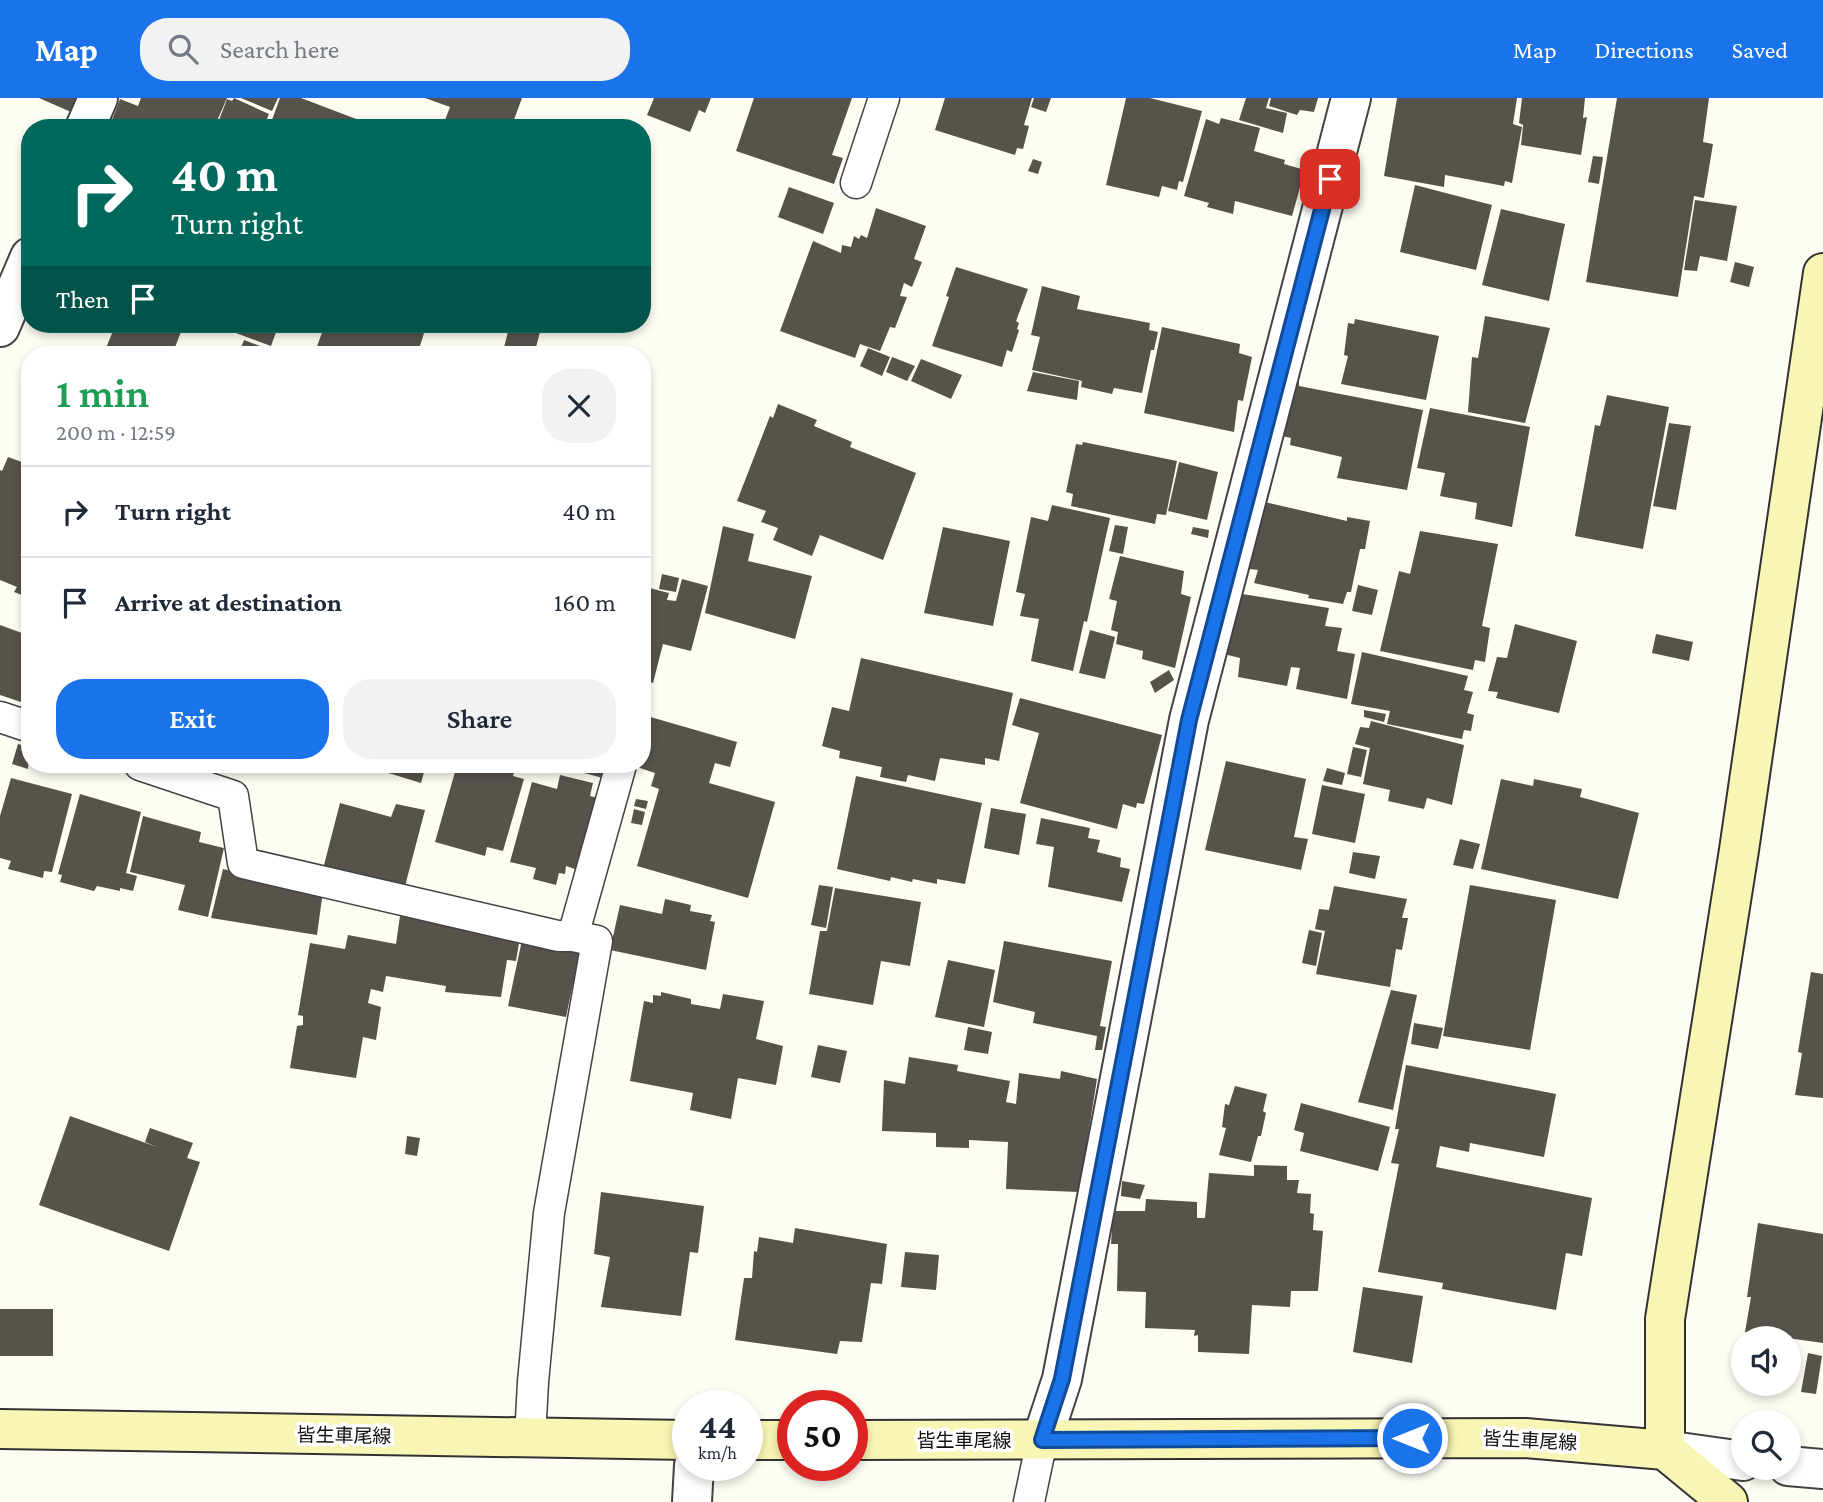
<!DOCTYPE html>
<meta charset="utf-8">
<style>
body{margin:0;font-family:"Crimson Pro","Noto Sans JP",serif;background:#f2f2f3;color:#1f2937;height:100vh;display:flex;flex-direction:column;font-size:26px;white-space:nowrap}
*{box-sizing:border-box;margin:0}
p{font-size:23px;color:#747a83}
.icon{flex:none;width:38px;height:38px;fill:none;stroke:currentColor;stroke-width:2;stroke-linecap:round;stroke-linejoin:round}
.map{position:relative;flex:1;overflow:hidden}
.panel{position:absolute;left:21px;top:248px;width:630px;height:427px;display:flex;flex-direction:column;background:#fff;border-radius:28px;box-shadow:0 4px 10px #0003}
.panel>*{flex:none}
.guide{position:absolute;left:21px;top:21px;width:630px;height:214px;border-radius:28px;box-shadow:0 4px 10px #0003;background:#00695c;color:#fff;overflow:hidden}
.controls{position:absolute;left:1731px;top:1228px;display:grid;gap:14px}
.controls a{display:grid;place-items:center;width:70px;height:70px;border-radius:50%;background:#fff;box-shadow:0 4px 10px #0003;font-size:35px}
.speed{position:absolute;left:672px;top:1292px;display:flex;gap:14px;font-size:35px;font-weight:700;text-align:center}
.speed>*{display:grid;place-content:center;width:91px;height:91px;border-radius:50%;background:#fff;box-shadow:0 4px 10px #0003;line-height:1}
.speed small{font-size:18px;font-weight:400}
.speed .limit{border:10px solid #d22;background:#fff;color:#111}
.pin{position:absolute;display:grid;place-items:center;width:60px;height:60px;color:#fff;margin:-30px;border-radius:14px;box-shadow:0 4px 10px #0006}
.me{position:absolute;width:77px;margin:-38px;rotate:270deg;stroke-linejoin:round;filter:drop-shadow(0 0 5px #0008)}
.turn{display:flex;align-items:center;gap:24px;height:147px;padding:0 35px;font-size:32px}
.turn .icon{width:91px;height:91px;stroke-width:2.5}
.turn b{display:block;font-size:49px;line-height:60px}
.then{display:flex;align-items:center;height:66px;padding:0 35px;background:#0003;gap:14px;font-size:26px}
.round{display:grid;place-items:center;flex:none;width:74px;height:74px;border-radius:28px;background:#f2f2f3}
.headline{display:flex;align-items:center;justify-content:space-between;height:119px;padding:0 35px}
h1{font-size:42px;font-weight:600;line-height:52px;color:#1e9e55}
.primary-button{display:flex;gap:14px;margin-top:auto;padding:14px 35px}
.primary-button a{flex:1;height:80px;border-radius:28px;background:#1a73e8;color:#fff;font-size:28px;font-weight:600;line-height:80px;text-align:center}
.primary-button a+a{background:#f2f2f3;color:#1f2937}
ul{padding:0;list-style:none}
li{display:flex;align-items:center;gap:21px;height:91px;padding:0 35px;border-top:2px solid #e0e1e3}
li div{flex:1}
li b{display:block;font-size:26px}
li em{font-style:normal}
header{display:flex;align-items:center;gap:42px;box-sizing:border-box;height:98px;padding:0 35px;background:#1a73e8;color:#fff}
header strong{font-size:33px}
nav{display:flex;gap:38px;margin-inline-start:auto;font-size:24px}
.search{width:490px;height:63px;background:#f2f2f3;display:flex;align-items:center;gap:18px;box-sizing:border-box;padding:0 24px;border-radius:28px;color:#747a83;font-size:26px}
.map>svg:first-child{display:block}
</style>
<header>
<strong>Map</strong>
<div class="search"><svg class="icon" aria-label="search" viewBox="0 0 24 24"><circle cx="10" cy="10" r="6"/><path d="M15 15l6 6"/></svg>Search here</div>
<nav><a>Map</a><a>Directions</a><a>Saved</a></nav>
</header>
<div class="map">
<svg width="1823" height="1404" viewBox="0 0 1823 1404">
<rect width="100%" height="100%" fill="#fefdf4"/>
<!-- building -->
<g fill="#58524d">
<polygon points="39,0 77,0 71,14"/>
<polygon points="141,0 227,0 214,30 109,30 120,1 138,8"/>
<polygon points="234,0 269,16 263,30 216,30 227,1 232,3"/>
<polygon points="241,0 278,0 272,13"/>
<polygon points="280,0 301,0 380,30 269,30"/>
<polygon points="425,0 522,0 511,30 442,30 450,9"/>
<polygon points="654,0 711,0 705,15 699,12 690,34 647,17"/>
<polygon points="754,0 852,0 832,57 843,60 834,86 736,53"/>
<polygon points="945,0 1032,0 1024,27 1029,28 1023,51 1017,50 1015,57 935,32"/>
<polygon points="1034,0 1051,0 1046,14 1031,9"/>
<polygon points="1126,0 1150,0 1202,13 1183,84 1179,83 1177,92 1162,88 1159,99 1106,87"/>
<polygon points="1246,0 1269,0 1266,10 1287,15 1283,35 1239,22"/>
<polygon points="1271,0 1318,0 1314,14 1300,12 1297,17 1269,8"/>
<polygon points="1397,0 1517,0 1513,26 1522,29 1512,85 1505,83 1504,88 1445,77 1444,89 1384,78"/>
<polygon points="1522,0 1585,0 1583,20 1587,19 1581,57 1521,47 1523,27 1519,25"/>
<polygon points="1617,0 1709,0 1703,44 1713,46 1704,100 1694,98 1678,199 1586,184"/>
<polygon points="1221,20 1260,30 1254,53 1285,62 1284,66 1305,72 1292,118 1235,103 1233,116 1207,109 1209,105 1184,98 1206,21 1219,26"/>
<polygon points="1593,58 1603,59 1599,86 1588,84"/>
<polygon points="1033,61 1042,64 1038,76 1028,73"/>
<polygon points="1415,87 1492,107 1476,172 1400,154"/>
<polygon points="789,89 834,105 823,136 778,119"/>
<polygon points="1695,102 1737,108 1727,163 1700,158 1697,173 1684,172"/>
<polygon points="876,110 926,128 914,161 922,164 912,189 904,185 900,198 907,199 895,230 890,229 880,253 860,246 855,260 780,233 813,143 841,155 842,147 851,149 854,138 859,141 861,137 867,140"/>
<polygon points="1501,111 1565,126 1549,203 1482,187"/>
<polygon points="1735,164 1754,169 1749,189 1730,184"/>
<polygon points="956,169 1028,191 1016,223 1019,225 1017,231 1019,232 1012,254 1007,252 1002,269 932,248 949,199 946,198"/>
<polygon points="1042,188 1080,198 1077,211 1150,225 1149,232 1158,234 1154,252 1151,252 1142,295 1114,290 1112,296 1081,289 1082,283 1032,272 1040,239 1031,237"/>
<polygon points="1485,218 1550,230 1525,325 1468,314 1472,259 1478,260"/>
<polygon points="1355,221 1439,238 1426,302 1341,286 1348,258 1344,257 1348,225 1354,226"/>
<polygon points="116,226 184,226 172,257 103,257"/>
<polygon points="212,226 279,226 271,248"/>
<polygon points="325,226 427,226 417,257 314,257"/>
<polygon points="510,226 542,226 534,257 502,257"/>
<polygon points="1162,229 1240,246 1239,255 1252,259 1243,303 1238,302 1234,334 1144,315"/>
<polygon points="244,242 284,257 238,257"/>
<polygon points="868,250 890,259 882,278 860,268"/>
<polygon points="892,259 915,268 907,283 886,274"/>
<polygon points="921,261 962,277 951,301 911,283"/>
<polygon points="1033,274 1079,283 1077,302 1027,293"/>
<polygon points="1286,279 1299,281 1299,288 1423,312 1407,392 1337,380 1342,359 1290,347 1291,340 1273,336"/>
<polygon points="1607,297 1669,309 1643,451 1575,438 1595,327 1600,328"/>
<polygon points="778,306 817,322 814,328 852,344 850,349 916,375 883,462 820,437 812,458 773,442 778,430 761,424 766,413 737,403 770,318 773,320"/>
<polygon points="1430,310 1530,329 1512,429 1475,421 1477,405 1440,398 1445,375 1417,370"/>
<polygon points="1669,325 1691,328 1676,412 1653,408"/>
<polygon points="1083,344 1177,363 1166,417 1157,416 1155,426 1071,408 1073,396 1066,394 1076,346 1082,347"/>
<polygon points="8,359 30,367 30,500 14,494 17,489 0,482 0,372 2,373"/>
<polygon points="1179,364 1218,374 1207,422 1168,413"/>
<polygon points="1256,402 1347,423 1347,419 1370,423 1365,451 1360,451 1351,494 1347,494 1343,506 1308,500 1309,497 1254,485 1258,472 1242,470"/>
<polygon points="1052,407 1110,420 1087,524 1084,523 1073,573 1031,563 1039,521 1020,518 1025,496 1016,494 1031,419 1048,423"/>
<polygon points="1115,427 1128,429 1123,456 1109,453"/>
<polygon points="723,428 754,436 748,463 812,478 795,541 705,515"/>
<polygon points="943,429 1010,443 993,528 924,515"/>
<polygon points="1193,429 1209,432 1208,440 1191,436"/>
<polygon points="1420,433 1498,446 1482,528 1490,530 1485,564 1475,562 1473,572 1380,553 1399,473 1410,476"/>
<polygon points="1120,458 1184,473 1181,496 1191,499 1175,570 1142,561 1143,553 1116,546 1118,534 1111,532 1117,503 1109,501"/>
<polygon points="662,476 679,480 676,494 659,491"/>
<polygon points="682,481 708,488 691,553 663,546 653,585 642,582 642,488 669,495 667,502 676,503"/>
<polygon points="1358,487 1378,492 1372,517 1352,513"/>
<polygon points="1236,495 1329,510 1325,528 1342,530 1337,553 1355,556 1347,601 1296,591 1300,570 1291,569 1287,588 1238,579 1240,560 1220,555"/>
<polygon points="1515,526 1577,543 1559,615 1496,600 1498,594 1488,593 1497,559 1507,560"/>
<polygon points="0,527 30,538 27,544 30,545 30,607 0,597"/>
<polygon points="1090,532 1115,539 1105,581 1079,575"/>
<polygon points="1656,536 1693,544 1689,563 1652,555"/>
<polygon points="1362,554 1468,578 1464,592 1473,594 1467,615 1474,617 1471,633 1464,632 1462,641 1387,626 1390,613 1351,606"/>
<polygon points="861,560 1013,595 999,663 985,660 985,667 940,660 935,683 908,677 906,684 880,679 882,669 839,660 840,653 822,648 832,609 849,613"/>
<polygon points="1169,572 1174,582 1155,595 1150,584"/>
<polygon points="1020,600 1162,637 1144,706 1137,705 1136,710 1123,706 1117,731 1020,705 1039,635 1012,627"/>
<polygon points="1364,612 1386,616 1384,624 1364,619"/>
<polygon points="647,618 737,644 730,669 715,665 709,685 775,704 748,800 637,768 659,691 651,688 655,675 631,667 642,667 642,636"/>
<polygon points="1371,623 1464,647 1452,707 1427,700 1424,711 1388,703 1390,692 1363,686 1370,650 1355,646 1360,629 1369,630"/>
<polygon points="18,646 30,649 28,671 12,666"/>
<polygon points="1353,649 1367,652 1361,679 1347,676"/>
<polygon points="1226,663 1306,681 1294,739 1308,741 1301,772 1205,752"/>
<polygon points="373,667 426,667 421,685 372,670"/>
<polygon points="457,667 479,669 479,667 516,667 513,678 524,681 503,753 487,749 485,758 435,744"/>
<polygon points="561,667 606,667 603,680 561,669"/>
<polygon points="1327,670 1345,675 1342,687 1323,683"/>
<polygon points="560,677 593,685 590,698 598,700 578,772 566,768 565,776 559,775 556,787 533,781 536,770 510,764 532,684 557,691"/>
<polygon points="856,678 982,705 965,786 937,781 937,786 913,781 912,784 891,779 890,783 837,771"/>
<polygon points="11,680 72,696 52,774 44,773 43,780 8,771 11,763 0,760 0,718"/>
<polygon points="1501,681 1533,688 1534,681 1582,691 1580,699 1639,715 1618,801 1481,771"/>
<polygon points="1322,687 1365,696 1355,745 1312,736"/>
<polygon points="80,696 141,714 126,775 137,778 133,793 120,790 120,793 97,788 94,793 60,784 62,777 58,776"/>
<polygon points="636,701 648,703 646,711 634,708"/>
<polygon points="340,705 391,719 396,706 425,712 404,792 323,771"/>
<polygon points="991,710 1026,716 1019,757 984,750"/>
<polygon points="634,711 645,714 642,727 631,725"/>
<polygon points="143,718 201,734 199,744 224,750 208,819 178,812 185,787 130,774"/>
<polygon points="1041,720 1090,730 1088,740 1100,742 1097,754 1121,760 1120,769 1130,771 1122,804 1048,789 1054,749 1036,746"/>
<polygon points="1460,741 1480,746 1473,771 1453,767"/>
<polygon points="1353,754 1380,758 1375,781 1349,775"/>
<polygon points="223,771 240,775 240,780 323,793 317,837 211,820"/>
<polygon points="819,787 833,789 826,830 811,827"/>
<polygon points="1470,787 1556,802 1530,952 1443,938"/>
<polygon points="1334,788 1407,801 1402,820 1408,820 1402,852 1396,851 1390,889 1316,876 1325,833 1315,831 1319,811 1329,812"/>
<polygon points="835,790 921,804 910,868 881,863 873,907 809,896 820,833 827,833"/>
<polygon points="665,801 691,807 690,813 712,817 710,823 715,824 706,872 610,852 620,807 662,816"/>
<polygon points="400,818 520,839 516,863 507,862 501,899 445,894 446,888 386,878 383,894 371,891 368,905 381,909 376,942 363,939 356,980 290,970 297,928 303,927 303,918 298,917 310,845 345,851 348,837 396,846"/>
<polygon points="1309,832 1322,835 1316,868 1302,865"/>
<polygon points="522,842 580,852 566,919 508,908"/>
<polygon points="1004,843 1112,863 1100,928 1106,929 1102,952 1095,952 1097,938 1033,925 1035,914 993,904"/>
<polygon points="948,862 995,872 984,929 935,919"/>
<polygon points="1811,874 1823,876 1823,1000 1795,997 1802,955 1798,954"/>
<polygon points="1391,892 1417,897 1393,1012 1358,1004"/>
<polygon points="661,894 691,901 691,906 720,911 723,896 764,903 756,941 783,948 776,987 738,980 731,1021 690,1012 693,995 630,983 644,903 653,905 653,897 661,898"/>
<polygon points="1414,925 1443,930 1438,951 1411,946"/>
<polygon points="968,929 992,934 988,956 964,952"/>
<polygon points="818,947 847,953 840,985 811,979"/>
<polygon points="909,959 958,967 957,973 1010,983 1006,1004 1016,1006 1019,975 1060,981 1061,973 1097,981 1079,1094 1006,1091 1008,1044 969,1042 969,1050 936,1049 936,1035 882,1033 884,982 905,986"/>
<polygon points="1406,967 1556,996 1544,1059 1470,1045 1469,1054 1440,1048 1436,1069 1592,1100 1582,1158 1566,1155 1556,1212 1442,1191 1443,1185 1378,1174 1399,1066 1391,1065 1399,1031 1395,1031"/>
<polygon points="1235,988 1267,996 1263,1013 1266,1015 1261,1038 1258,1038 1251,1064 1219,1057 1226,1030 1222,1029 1225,1006 1229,1007"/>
<polygon points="1301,1005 1390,1029 1378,1073 1300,1053 1304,1035 1294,1032"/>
<polygon points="70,1018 157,1049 145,1044 150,1030 193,1045 187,1060 200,1064 169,1153 39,1107"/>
<polygon points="407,1038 420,1040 417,1058 405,1056"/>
<polygon points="1254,1067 1287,1068 1287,1082 1299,1082 1297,1095 1311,1096 1310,1115 1314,1116 1313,1132 1323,1133 1318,1193 1291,1193 1290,1209 1252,1207 1249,1256 1198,1254 1198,1237 1194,1238 1195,1232 1145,1230 1146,1194 1117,1193 1118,1146 1111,1146 1113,1113 1145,1113 1146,1101 1197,1104 1197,1120 1205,1120 1209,1075 1254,1078"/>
<polygon points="1122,1083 1145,1087 1140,1101 1121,1098"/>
<polygon points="601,1094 704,1108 698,1155 690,1154 681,1218 601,1209 610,1159 594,1156"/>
<polygon points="1758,1125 1823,1136 1823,1245 1745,1234 1751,1199 1747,1199"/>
<polygon points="795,1130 887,1146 882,1186 871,1185 862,1244 840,1243 837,1256 735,1242 744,1180 752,1180 754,1153 757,1154 759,1139 793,1145"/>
<polygon points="905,1154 939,1157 936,1192 901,1189"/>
<polygon points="1363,1189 1423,1198 1412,1265 1353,1254"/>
<rect x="0" y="1211" width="53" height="47"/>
<polygon points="1808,1255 1822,1258 1816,1296 1801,1294"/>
</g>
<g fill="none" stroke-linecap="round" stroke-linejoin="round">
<defs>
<g id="lane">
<polyline points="856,85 884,0"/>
<polyline points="0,619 30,629"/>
<polyline points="140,667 233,698 243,765 558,838 573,838 597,843 549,1115 533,1284 530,1340"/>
<polyline points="573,838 621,667"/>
<polyline points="1029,1404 1042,1342"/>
</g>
<g id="street">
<polyline points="85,30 98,0"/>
<polyline points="0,229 30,159"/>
<polyline points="1042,1342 1062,1281 1189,622 1351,0"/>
<polyline points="1665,1352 1743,1363"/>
<polyline points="1788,1368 1823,1371"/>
<polyline points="692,1404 694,1367"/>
</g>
<g id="secondary">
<polyline points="0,1331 688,1342"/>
<polyline points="747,1342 793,1342"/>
<polyline points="852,1342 1525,1340 1665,1352 1728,1404"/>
<polyline points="1665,1352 1665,1221 1739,752 1823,175"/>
</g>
</defs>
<!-- lane casing -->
<use href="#lane" stroke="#434343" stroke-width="33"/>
<!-- street casing -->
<use href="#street" stroke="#434343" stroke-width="42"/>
<!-- secondary casing -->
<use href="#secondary" stroke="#323232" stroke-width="42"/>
<!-- lane -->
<use href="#lane" stroke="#fff" stroke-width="30"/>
<!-- street -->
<use href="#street" stroke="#fff" stroke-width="38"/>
<!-- secondary -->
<use href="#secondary" stroke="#f9f5b4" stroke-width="38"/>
</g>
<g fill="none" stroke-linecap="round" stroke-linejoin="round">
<defs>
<polyline id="route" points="1330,81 1189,622 1062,1281 1042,1342 1412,1340"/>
</defs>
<!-- route casing -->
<use href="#route" stroke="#114b97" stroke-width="18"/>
<!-- route -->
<use href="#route" stroke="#1a73e8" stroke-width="12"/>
</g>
<g text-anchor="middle" stroke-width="7" stroke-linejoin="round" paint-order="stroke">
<!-- street labels -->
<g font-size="19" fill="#101010" stroke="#fff">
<text transform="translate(344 1337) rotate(1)" y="7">皆生車尾線</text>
<text x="964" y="1349">皆生車尾線</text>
<text transform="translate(1530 1342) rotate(3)" y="7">皆生車尾線</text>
</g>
</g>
</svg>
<div class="controls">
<a><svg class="icon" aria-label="sound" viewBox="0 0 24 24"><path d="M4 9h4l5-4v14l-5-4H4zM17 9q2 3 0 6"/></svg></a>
<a><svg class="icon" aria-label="search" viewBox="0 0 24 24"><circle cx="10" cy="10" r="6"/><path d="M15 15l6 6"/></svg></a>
</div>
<div class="speed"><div>44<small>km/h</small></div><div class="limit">50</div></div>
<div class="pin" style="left:1330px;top:81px;background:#d93025"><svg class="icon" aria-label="arrive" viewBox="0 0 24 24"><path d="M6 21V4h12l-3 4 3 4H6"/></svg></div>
<svg class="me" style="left:1412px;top:1340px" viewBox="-20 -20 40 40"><circle r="17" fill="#1a73e8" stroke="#fff" stroke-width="3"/><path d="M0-11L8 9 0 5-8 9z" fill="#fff"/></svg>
<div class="guide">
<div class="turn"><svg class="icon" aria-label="right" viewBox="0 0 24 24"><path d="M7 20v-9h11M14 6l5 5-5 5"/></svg><div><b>40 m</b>Turn right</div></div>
<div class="then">Then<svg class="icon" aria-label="arrive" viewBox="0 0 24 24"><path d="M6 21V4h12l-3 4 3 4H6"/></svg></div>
</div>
<section class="panel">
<div class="headline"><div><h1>1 min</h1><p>200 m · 12:59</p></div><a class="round"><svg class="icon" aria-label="close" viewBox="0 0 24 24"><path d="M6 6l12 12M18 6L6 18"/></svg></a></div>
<ul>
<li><svg class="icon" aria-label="right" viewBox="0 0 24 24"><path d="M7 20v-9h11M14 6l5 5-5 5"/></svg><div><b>Turn right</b></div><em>40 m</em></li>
<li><svg class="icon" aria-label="arrive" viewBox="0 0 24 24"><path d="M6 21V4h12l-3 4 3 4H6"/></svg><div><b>Arrive at destination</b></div><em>160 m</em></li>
</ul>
<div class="primary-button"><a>Exit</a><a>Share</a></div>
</section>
</div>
